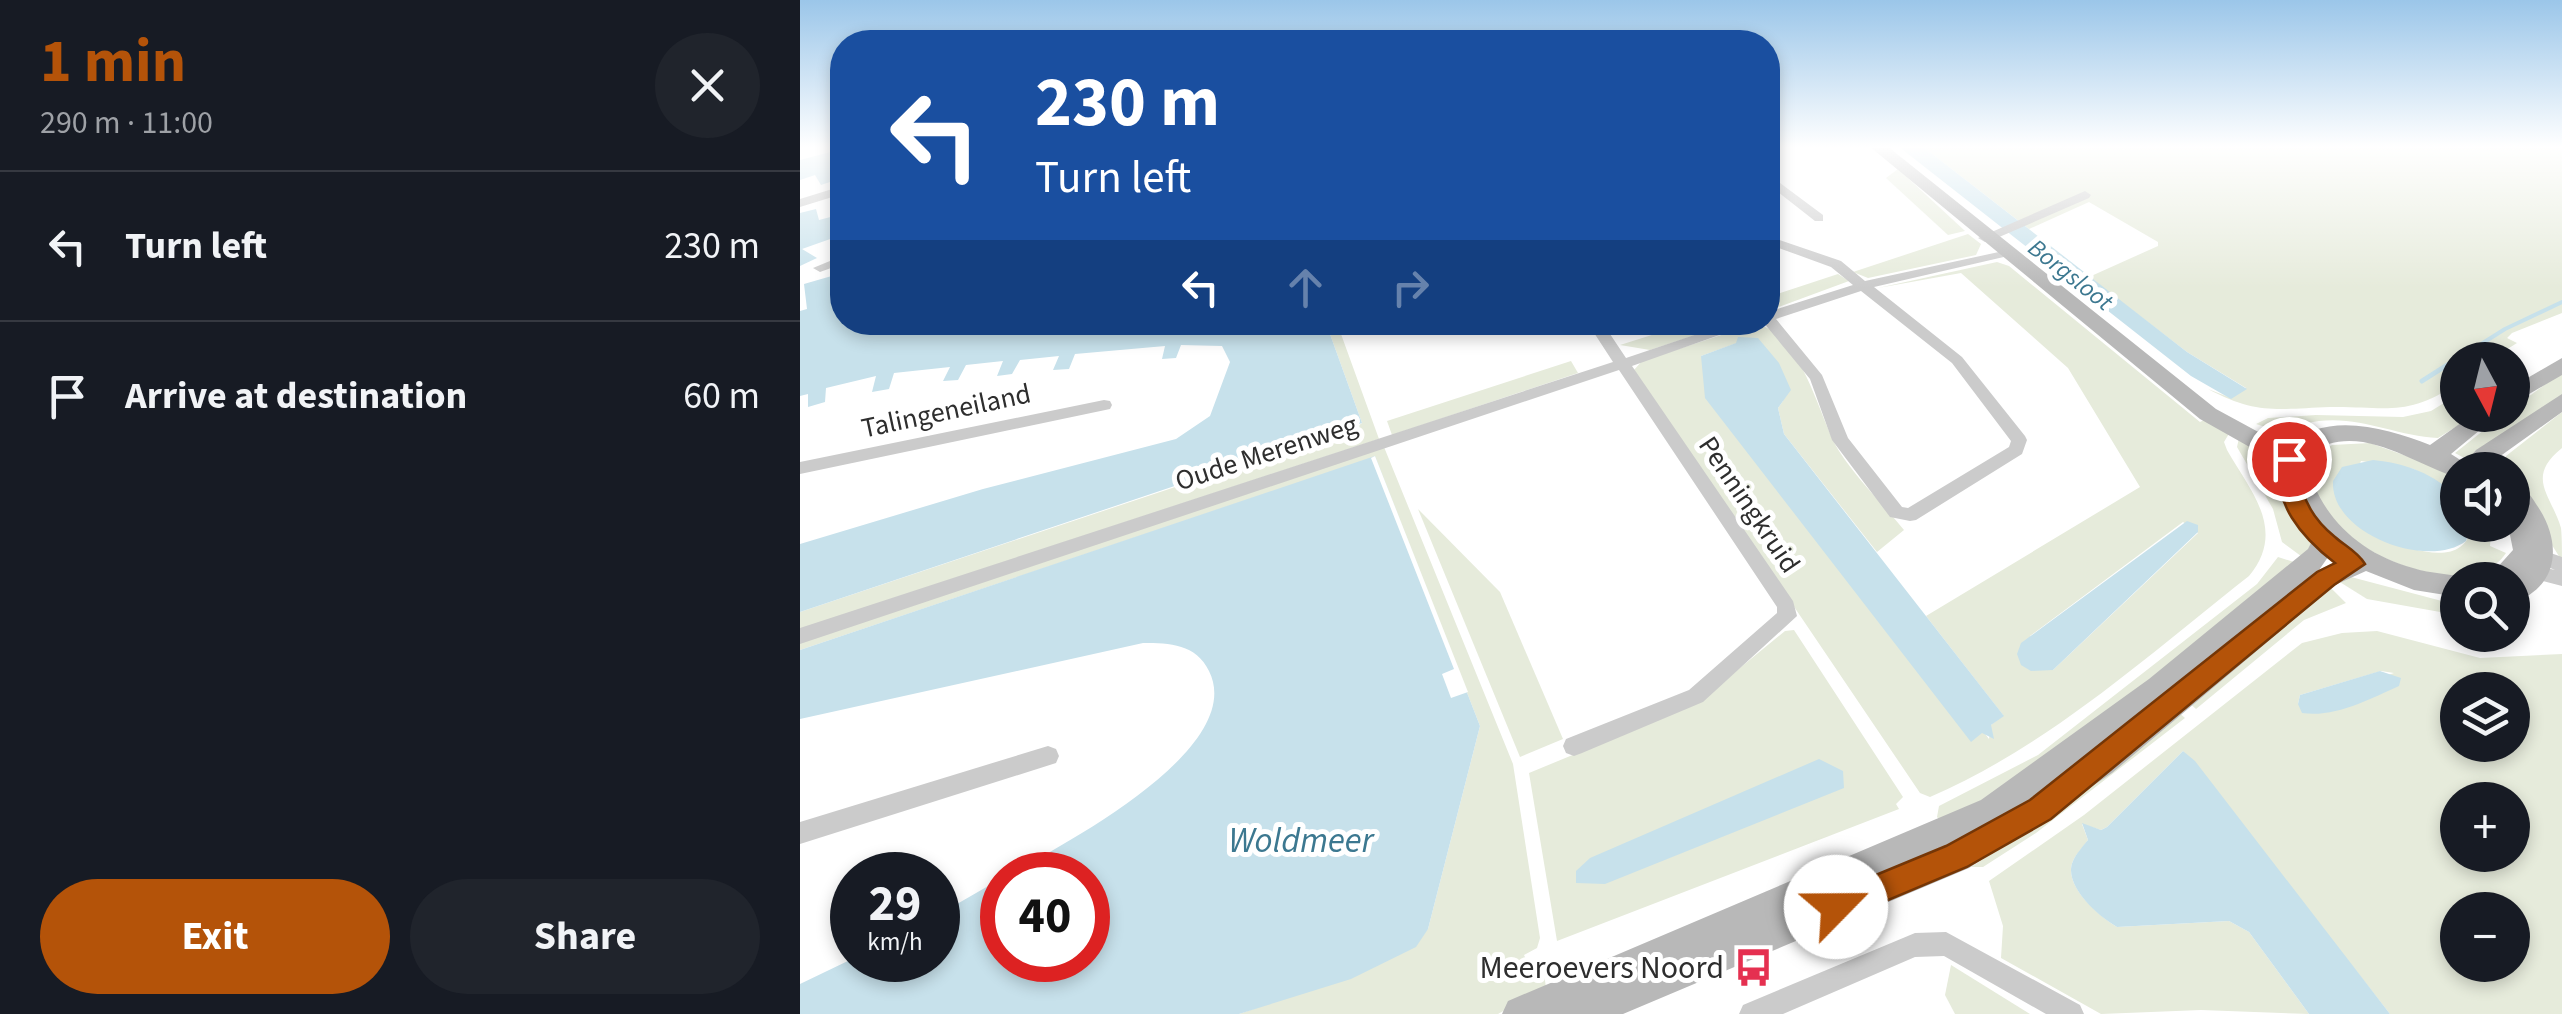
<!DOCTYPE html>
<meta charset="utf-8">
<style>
body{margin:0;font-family:"Source Sans 3",sans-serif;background:#20242c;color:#f1f3f6;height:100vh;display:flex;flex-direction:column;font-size:38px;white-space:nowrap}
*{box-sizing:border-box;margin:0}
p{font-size:32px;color:#9ea1a6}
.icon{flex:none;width:55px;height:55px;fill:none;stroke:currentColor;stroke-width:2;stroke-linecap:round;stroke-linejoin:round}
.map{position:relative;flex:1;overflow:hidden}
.panel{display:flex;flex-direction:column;background:#171b24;width:800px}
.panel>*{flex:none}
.banner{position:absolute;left:30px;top:30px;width:950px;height:305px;border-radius:40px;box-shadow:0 5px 15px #0003;background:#1a4fa0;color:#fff;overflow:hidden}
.needle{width:65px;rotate:173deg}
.tools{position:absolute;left:1640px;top:342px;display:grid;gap:20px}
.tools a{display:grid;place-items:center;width:90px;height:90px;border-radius:50%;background:#171b24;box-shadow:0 5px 15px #0003;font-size:50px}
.speed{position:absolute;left:30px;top:852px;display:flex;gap:20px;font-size:50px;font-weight:700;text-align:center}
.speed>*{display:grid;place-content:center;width:130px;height:130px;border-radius:50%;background:#171b24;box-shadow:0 5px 15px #0003;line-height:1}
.speed small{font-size:25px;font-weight:400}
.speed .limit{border:15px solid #d22;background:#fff;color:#111}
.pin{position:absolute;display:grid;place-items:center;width:85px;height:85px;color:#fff;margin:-42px;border:5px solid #fff;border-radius:50%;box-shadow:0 2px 10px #0007}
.me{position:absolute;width:110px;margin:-55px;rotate:67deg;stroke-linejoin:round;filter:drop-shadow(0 0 8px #0008)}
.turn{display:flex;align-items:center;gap:35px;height:210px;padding:0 40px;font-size:45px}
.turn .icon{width:130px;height:130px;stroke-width:2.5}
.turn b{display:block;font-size:70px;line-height:85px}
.lanes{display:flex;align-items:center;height:95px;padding:0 40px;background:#0003;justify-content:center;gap:50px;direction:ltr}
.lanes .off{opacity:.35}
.round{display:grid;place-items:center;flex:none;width:105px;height:105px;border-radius:52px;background:#20242c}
.headline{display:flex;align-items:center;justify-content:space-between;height:170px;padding:0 40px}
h1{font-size:60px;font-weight:700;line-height:75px;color:#b45309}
.cta{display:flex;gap:20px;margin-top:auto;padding:20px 40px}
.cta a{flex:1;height:115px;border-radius:60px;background:#b45309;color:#fff;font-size:40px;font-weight:700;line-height:115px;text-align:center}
.cta a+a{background:#20242c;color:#f1f3f6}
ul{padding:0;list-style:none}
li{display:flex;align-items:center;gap:30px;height:150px;padding:0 40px;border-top:2px solid #363941}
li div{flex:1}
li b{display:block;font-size:38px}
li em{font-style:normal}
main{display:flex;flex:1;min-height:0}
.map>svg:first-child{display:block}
</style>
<main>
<section class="panel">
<div class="headline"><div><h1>1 min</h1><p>290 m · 11:00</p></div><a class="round"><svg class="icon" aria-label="close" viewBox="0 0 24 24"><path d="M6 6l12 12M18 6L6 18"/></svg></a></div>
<ul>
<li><svg class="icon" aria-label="left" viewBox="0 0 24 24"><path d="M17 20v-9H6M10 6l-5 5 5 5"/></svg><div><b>Turn left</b></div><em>230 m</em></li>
<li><svg class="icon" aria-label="arrive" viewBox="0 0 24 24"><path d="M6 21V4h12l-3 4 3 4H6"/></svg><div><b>Arrive at destination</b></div><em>60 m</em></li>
</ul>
<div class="cta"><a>Exit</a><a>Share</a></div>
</section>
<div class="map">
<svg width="1762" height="1014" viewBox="0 0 1762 1014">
<rect width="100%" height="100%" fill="#fff"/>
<!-- green -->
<g fill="#e6ebdb" fill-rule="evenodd">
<path d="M1122 146H1762V313L1712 333 1707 338 1717 343 1690 360H1658L1657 383C1609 418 1584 406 1530 407 1477 409 1457 415 1408 389L1431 398 1446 388 1387 352 1289 277 1358 246V242L1289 202 1229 229Z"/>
<polygon points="1098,169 1165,231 1148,235 1086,178"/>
<polygon points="1168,234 1181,244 1176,255 1068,278 1053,272"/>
<path d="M1197 262 1209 266 1400 422 1408 418 1430 432 1424 442 1427 450C1451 492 1487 530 1449 576 1347 656 1250 745 1130 797L1120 793 834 370 842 361 955 324C1002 331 1019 419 1039 451 1057 479 1083 504 1104 530L1077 552 984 434 978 408 983 401 937 343 901 356 1189 739 1191 725 1203 715 1126 616 1340 487 1268 368 1161 273 1078 288ZM1383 522 1398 533 1253 670 1230 636Z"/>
<polygon points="1038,274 1049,281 968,311 968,297"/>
<polygon points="526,323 537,323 579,439 0,629 0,612 558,426 562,423"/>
<polygon points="890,323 932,323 850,350 820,345"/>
<polygon points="771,361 778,373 592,435 587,421"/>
<polygon points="1762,372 1762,395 1668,460 1655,453 1703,415 1712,415 1713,408"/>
<path d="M1657 395 1658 415H1675L1638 438C1597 436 1561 416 1519 421 1495 424 1480 433 1456 424L1468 418 1516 415 1603 417 1631 411Z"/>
<path d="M1762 412V448C1725 478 1751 494 1761 528 1762 537 1762 551 1762 561L1713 483 1712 470H1705L1706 456Z"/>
<polygon points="1439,438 1477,464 1483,499 1512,542 1505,559 1482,542 1473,509 1437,447"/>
<path d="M1570 443 1643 469 1657 479V497L1614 469 1561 461 1542 509C1564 533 1664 585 1672 525H1692L1690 546 1706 553C1665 616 1486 532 1520 466L1508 460 1532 445Z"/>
<polygon points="584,447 713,764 740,938 737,948 724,955 732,972 743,968 746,987 698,1014 439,1014 482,999 628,929 680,726 575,457 0,650 0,643"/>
<polygon points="618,509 700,592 763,739 720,757"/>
<polygon points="1478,557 1494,562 1244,766 1144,826 1137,817 1139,806 1238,755 1457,584"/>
<polygon points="1551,577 1657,605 1657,615 1567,599 1535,579"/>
<polygon points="1531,588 1546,603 1504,620 1396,709 1387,701"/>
<polygon points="994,630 1103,797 1096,804 1099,809 757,941 729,773 896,704 985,631"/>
<path d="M1577 631 1680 658 1762 654V1014H1590L1383 751 1307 827 1301 830 1282 824 1288 840C1284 846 1276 854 1273 861 1262 885 1299 916 1317 927L1429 921 1449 932 1509 1014 1401 1010 1301 1014 1201 958 1203 926 1189 881 1284 815 1502 643 1542 633ZM1581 671 1594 673 1498 704 1500 695ZM1658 690H1712V745H1658ZM1658 800H1712V855H1658ZM1658 910H1712V965H1658Z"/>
<polygon points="1376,710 1385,718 1236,833 1183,867 1171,867 1226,831"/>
<polygon points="1151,965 1230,1014 1155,1014 1145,995"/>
</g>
<!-- water -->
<g fill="#c7e1eb">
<polygon points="1098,146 1122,146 1387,352 1447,389 1431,399 1391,376"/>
<polygon points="42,149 42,178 21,185 15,175 0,180 0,160"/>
<polygon points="16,209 19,220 42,214 42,247 33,238 2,249 17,258 0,266 0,213"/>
<polygon points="42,273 42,322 526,323 562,423 0,612 0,544 183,489 376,439 410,416 430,362 422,346 381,345 376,358 362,359 365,346 275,354 269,369 253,370 259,356 220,360 212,374 197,376 203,361 166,365 158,380 143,381 150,367 94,373 89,389 72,392 76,376 26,388 25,402 8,407 8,394 0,396 0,311 7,309 4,284"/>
<polygon points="938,337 958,338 979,363 991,390 978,408 984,434 1204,716 1191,725 1194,739 1182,733 1171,742 905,398 901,356 936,343"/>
<path d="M575 456 680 726 628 929 616 947 551 979 439 1014H0V984L52 959 138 960V915L202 878V960H288V875H208C261 846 448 749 409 671 396 644 370 643 343 643L0 719V650Z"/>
<path d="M1573 460C1605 463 1635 474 1657 497L1658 525H1672L1666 541C1628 570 1530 534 1533 481L1542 467Z"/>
<polygon points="1387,521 1398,525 1398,532 1253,670 1231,671 1221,665 1217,654 1221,643"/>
<path d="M1580 671 1601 678 1599 686C1570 699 1535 718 1502 713L1498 704 1500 695Z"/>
<path d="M1383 751 1395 761 1590 1014H1509L1449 932 1429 921 1317 927C1299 917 1262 885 1273 861 1276 854 1283 846 1288 840L1282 823 1301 830 1307 827Z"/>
<polygon points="1019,759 1043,771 1044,788 805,884 776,883 776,871 790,858"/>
</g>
<!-- pier -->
<polygon fill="#fff" points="575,456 668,692 651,698 642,674 654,669 571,458"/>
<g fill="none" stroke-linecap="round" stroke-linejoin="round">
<!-- stream-far1 -->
<polyline stroke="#c7e1eb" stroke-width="4" points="1651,363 1705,329 1762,302"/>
<!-- stream -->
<polyline stroke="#c7e1eb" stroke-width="5" points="1622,381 1655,360"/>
<!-- street -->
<g fill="#cbcbcb" fill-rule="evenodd">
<polygon points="976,180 1023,215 1023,221 1015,221 974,189 968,191 968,183"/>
<polygon points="42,186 42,194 0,207 0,199"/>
<polygon points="1285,191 1291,195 1289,198 1190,241 1185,242 1178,238"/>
<path d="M968 236 1041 261 1065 281 1208 250V256L1074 287 1162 357 1225 436 1227 440 1222 454 1116 520 1110 521 1090 517 1032 440 1010 379 963 322H968V312L1053 285 1031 267 968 244ZM1061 291 1152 363 1211 441 1209 447 1108 508 1102 507 1048 438 1022 375 976 319Z"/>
<polygon points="42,256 42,264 20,272 13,268"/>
<polygon points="787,322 802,322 826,358 933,322 956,322 832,366 993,601 997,616 903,702 782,753 774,756 766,753 763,746 766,739 889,690 977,613 977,607 819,370 0,644 0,628 813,362"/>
<polygon points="304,400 310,401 312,405 310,409 0,474 0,462"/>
<polygon points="1745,551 1762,557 1762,586 1732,578 1730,573 1732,568 1739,566 1755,570 1739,563 1736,558 1739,553"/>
<polygon points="248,746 256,749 259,756 256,763 0,844 0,822"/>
<polygon points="1146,932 1280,1005 1284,1014 1246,1014 1144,956 1115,957 983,1014 939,1014 943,1005 1115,933"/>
</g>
<!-- secondary -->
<g fill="#b8b8b8" fill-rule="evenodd">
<path d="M1069 146H1087L1416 409 1486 447C1525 410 1586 428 1630 445L1672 415H1698L1651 454 1665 463 1676 450 1762 394V412L1692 462 1691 470H1658V478C1608 462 1558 419 1506 455 1514 511 1557 553 1613 568 1631 574 1650 573 1668 579L1658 580V597L1614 590 1566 571 1535 585 1312 773 1169 868 823 1014H702L708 1001 1181 800 1349 679 1508 549 1516 533 1493 499 1488 479 1477 477 1474 471 1478 463 1400 419ZM1533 550 1544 558 1519 570Z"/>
<polygon points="1762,358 1762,375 1712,404 1712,387"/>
<path d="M1712 482C1724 486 1730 494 1736 504 1762 540 1761 587 1712 603V580H1686L1713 550 1708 525H1712V514L1716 513Z"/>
</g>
</g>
<!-- sky -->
<linearGradient id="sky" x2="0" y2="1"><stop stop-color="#9bc6e9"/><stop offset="0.51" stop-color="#fff"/><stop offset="1" stop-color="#fff" stop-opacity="0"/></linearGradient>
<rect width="1762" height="288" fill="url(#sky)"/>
<!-- route -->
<path fill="#b45309" stroke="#753606" stroke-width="2.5" d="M1489 451 1500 459C1497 491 1509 516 1535 537 1545 546 1558 552 1565 564L1534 585 1251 819 1167 867 1036 922 1025 918 1021 907 1025 896 1146 846 1230 800 1517 572 1535 563C1500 536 1474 504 1478 459Z"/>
<!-- icons -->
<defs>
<symbol id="bus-bare" viewBox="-9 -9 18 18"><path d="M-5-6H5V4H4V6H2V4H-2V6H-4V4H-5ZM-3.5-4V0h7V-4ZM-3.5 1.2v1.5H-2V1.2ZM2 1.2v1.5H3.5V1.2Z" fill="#e53050" stroke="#fff" stroke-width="2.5" paint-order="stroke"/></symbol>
</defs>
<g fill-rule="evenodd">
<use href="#bus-bare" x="926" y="940" width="55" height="55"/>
</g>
<g text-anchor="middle" stroke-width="10" stroke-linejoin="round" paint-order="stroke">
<!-- far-water labels -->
<g font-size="25" font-style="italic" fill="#3c7890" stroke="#fff">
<text transform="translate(1271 274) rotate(38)" y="9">Borgsloot</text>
</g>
<!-- street labels -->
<g font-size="28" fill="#2e2e2e" stroke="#fff">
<text transform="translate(146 410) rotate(-12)" y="10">Talingeneiland</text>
<text transform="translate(466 452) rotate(-18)" y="10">Oude Merenweg</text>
<text transform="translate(950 504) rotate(56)" y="10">Penningkruid</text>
</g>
<!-- near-poi labels -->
<g font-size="32" fill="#2e2e2e" stroke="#fff" text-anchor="end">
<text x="924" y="978">Meeroevers Noord</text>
</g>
<!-- near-water labels -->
<g font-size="35" font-style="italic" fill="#3c7890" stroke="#fff">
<text x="501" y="852">Woldmeer</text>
</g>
</g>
</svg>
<div class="tools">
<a><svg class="needle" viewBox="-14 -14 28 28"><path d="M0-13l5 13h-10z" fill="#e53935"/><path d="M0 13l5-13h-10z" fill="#9ea1a6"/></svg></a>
<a><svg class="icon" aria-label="sound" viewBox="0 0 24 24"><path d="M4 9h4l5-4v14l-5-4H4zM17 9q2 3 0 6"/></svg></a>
<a><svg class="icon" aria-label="search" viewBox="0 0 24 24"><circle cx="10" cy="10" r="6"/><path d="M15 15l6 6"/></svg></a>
<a><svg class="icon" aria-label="layers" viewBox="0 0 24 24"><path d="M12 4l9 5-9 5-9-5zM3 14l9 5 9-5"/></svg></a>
<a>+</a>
<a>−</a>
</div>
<div class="speed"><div>29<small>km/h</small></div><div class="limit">40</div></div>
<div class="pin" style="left:1489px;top:459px;background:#d93025"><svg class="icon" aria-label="arrive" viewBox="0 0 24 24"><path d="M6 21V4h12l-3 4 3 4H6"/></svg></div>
<svg class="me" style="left:1036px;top:907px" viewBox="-20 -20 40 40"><circle r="19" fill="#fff"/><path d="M0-13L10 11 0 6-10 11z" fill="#b45309"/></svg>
<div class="banner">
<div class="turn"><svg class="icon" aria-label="left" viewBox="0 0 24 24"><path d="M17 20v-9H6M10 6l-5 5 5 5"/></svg><div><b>230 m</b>Turn left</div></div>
<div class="lanes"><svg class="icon" aria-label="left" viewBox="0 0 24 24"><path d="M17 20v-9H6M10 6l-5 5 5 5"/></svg><svg class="icon off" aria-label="ahead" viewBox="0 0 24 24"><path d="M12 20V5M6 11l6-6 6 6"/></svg><svg class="icon off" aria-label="right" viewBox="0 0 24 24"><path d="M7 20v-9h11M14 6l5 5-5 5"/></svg></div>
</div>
</div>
</main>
